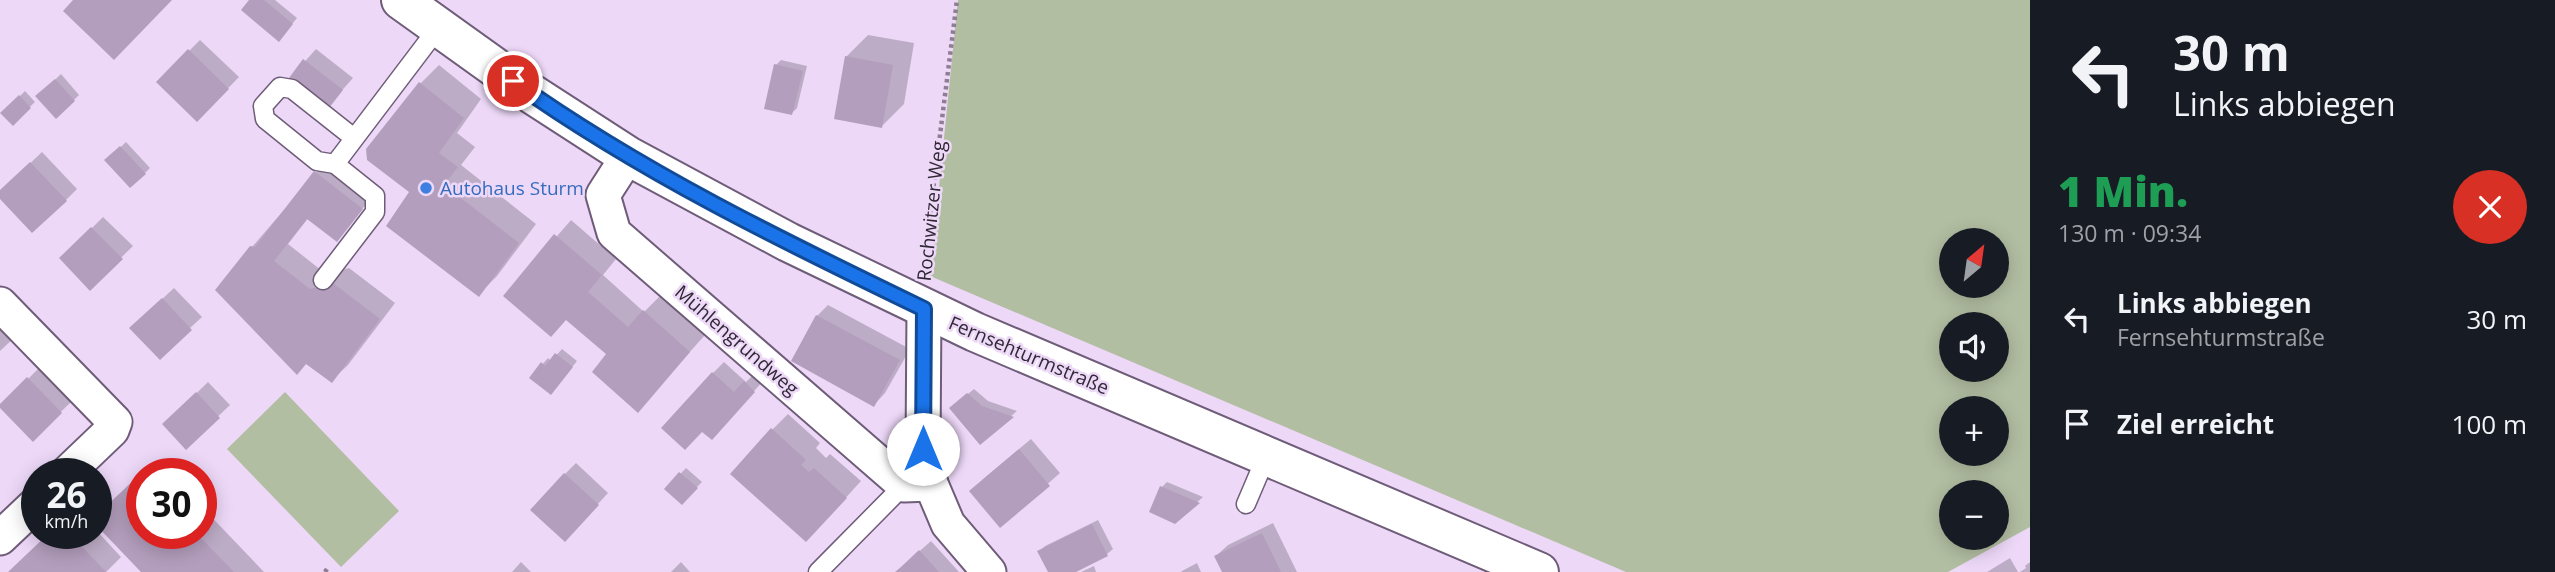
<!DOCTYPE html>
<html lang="de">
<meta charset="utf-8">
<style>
body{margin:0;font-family:"Open Sans",sans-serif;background:#20242c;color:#f1f3f6;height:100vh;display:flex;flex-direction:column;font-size:26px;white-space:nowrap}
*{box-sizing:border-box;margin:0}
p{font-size:23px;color:#9ea1a6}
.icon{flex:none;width:38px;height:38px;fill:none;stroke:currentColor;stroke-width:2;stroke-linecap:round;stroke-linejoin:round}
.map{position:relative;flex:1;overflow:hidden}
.panel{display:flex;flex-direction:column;background:#171b24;width:525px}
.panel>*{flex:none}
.banner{background:#171b24;color:#f1f3f6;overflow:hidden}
.needle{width:46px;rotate:29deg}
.fabs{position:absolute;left:1939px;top:228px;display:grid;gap:14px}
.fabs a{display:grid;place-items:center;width:70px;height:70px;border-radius:50%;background:#171b24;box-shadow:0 4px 18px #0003;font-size:35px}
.speed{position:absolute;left:21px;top:458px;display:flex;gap:14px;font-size:35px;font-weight:700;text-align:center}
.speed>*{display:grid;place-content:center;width:91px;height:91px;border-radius:50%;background:#171b24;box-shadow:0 4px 18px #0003;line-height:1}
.speed small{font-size:18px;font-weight:400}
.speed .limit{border:10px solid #d22;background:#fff;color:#111}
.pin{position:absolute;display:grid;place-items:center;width:60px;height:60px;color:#fff;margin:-30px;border:4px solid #fff;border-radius:50%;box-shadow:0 2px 7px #0007}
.me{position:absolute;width:77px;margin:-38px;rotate:0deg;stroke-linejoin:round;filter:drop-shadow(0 0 5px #0008)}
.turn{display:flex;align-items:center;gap:24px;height:147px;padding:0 28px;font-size:32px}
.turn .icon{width:91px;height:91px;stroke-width:2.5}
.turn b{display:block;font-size:49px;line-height:60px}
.round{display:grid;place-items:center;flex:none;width:74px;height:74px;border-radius:37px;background:#20242c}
.headline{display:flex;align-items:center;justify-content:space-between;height:119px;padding:0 28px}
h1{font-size:42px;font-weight:800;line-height:52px;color:#1e9e55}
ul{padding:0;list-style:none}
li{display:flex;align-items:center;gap:21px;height:105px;padding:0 28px}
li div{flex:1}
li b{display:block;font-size:26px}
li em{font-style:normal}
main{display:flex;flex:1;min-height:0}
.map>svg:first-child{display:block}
</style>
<main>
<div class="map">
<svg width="2030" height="572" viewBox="0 0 2030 572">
<rect width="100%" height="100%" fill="#edd8f8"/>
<!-- green -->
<g fill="#b2bea2" fill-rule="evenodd">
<path d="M958 0H2030V527L1948 572H1626L930 276ZM1951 240H1997V285H1951ZM1951 324H1997V369H1951ZM1951 408H1997V453H1951ZM1951 492H1997V537H1951Z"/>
<polygon points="285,392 399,511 341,567 227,449"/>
</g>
<!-- shadow -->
<g fill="#0003">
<polygon points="252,0 275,0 297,18 284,34"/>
<polygon points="868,35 914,43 904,104 882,126 846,57"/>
<polygon points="200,40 239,77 197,120 158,82"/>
<polygon points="316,49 353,78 328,106 291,77"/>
<polygon points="781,60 807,66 797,108 792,113 776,65"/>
<polygon points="439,65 481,99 457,133 475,147 461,165 536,224 497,276 479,294 412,191 420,84"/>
<polygon points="61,74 79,95 74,100 38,96"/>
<polygon points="25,91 35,102 13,123 3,113"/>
<polygon points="126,142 150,168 145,173 107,160"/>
<polygon points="42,152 77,189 66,200 0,196 0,192"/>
<polygon points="326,161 372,197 337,239 309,217 288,244 326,274 349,268 395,303 348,365 332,380 252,247"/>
<polygon points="103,217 133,246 90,288 61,259"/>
<polygon points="571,220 616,259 603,275 644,312 660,296 705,335 638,410 609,353 567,318 505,296"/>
<polygon points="174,288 202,317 190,328 143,317"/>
<polygon points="828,305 910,349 885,393 874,405 817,316"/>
<polygon points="0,324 14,338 0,351"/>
<polygon points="562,349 577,361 556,387 531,377 548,358 551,361"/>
<polygon points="724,362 746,382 757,371 765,379 723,426 713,373"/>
<polygon points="40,367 72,401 33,439 1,406"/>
<polygon points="208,382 230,405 186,447 165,424"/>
<polygon points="974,389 988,401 1017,411 980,443 957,403"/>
<polygon points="788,414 820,443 816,448 826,458 830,454 861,481 822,524 772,430"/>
<polygon points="1031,439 1060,473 1000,526 982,480"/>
<polygon points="157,460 171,474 142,474 142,534 201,534 201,506 264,572 144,572 110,505"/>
<polygon points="576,463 608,493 576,528 565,474"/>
<polygon points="686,468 702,482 682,502 667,488"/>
<polygon points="1167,482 1203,497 1175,522 1162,487"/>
<polygon points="1098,520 1113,549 1107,554 1072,572 1049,572 1039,552 1045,546"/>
<polygon points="1273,523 1297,572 1224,572 1216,556 1228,545"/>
<polygon points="96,530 121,557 106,572 9,572 50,534 96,534"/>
<polygon points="931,541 959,572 896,572"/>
<polygon points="2010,558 2018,572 1987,572"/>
<polygon points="521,562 531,572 512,572"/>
<polygon points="681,562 690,572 671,572"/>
<polygon points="2030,562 2030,572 2020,572 2026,568 2025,566"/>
<polygon points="1197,563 1201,572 1181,572 1182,571"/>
<polygon points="1094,566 1096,572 1081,572"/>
</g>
<!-- building -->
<g fill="#b39ebd">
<polygon points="73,0 172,0 114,60 63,11"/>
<polygon points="249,0 264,0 293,24 279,42 241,10"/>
<polygon points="188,49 229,89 197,122 156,82"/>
<polygon points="845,56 893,65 882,128 834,119"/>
<polygon points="303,59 343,90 329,108 289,78"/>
<polygon points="774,64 803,71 792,115 764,109"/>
<polygon points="55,79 75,101 56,119 35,96"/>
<polygon points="419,82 464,118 439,153 458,167 444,185 519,243 479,297 386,226 409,192 367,160 366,149"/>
<polygon points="19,95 31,108 13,126 0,113"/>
<polygon points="120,146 146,174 130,188 104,160"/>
<polygon points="30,162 67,201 32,233 0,199 0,190"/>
<polygon points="314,171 363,209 337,242 307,219 274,261 310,289 333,283 380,319 332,383 306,364 297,375 215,290 250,246 255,247"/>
<polygon points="91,227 123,259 90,291 59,258"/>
<polygon points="554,234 602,275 588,292 628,327 643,310 690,352 638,413 592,372 606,354 566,320 551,337 503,296"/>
<polygon points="162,298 192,330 160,360 129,328"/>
<polygon points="816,315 900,360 874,407 791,361"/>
<polygon points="555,353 573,367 551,395 529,378 541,362 545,366"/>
<polygon points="712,372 734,392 744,381 755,392 712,440 702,432 685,450 661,428"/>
<polygon points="27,377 62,413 33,442 0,408 0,404"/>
<polygon points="196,392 220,418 186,450 162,424"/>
<polygon points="967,393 982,406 1014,417 980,445 949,408"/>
<polygon points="771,428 806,460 801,465 809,472 814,468 847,498 806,542 730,474"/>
<polygon points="1019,449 1050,486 1000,528 969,491"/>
<polygon points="679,472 698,488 682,505 664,489"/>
<polygon points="564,473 599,505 565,542 530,510"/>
<polygon points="140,474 142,534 197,534 234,572 141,572 96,525 96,516"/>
<polygon points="1160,486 1200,503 1175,524 1149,512"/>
<polygon points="1092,524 1108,556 1076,572 1048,572 1037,551"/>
<polygon points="1262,533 1281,572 1222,572 1214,556"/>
<polygon points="48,534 70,534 106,572 8,572"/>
<polygon points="919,550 939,572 895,572 901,567"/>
</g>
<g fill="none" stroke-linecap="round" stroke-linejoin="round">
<defs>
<g id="service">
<polyline points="335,164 317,161 265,119 263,106 280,87 292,89 354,138"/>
<polyline points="323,280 375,212 375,196 335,164 438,28"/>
<polyline points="1246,504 1266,457"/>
<polyline points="818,572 904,485"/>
</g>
<g id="minor">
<polyline points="628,156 603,195 614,233 904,485 931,484"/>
<polyline points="0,304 115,422 112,430 66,474"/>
<polyline points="924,309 923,449 931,484 948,524 989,572"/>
<polyline points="0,538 37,503"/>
</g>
<polyline id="tertiary" points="401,0 532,94 628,156 788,242 975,332 1539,572"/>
</defs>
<!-- service casing -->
<use href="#service" stroke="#6e5c78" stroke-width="21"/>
<!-- minor casing -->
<use href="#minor" stroke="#6e5c78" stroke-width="37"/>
<!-- tertiary casing -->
<use href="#tertiary" stroke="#6e5c78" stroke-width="42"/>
<!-- path -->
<g stroke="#8d7e94" stroke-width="4.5" stroke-dasharray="3.5 3.5" stroke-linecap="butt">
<polyline points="923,270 957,0"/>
<polyline points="325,572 327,569"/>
</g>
<!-- service -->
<use href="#service" stroke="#fff" stroke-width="18"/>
<!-- minor -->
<use href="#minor" stroke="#fff" stroke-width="33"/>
<!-- tertiary -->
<use href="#tertiary" stroke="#fff" stroke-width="38"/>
</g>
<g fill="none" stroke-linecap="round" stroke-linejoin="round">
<defs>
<path id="route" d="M513 81C641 172 783 241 924 309L923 449"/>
</defs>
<!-- route casing -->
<use href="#route" stroke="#114b97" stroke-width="18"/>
<!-- route -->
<use href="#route" stroke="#1a73e8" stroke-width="12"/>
</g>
<!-- markers -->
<circle fill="#3f7fe0" stroke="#edd8f8" stroke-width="2.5" cx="426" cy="188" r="7"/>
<g text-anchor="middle" stroke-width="5" stroke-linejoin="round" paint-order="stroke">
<!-- shop labels -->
<g font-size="19" fill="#366cbe" stroke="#edd8f8" text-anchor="start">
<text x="440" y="195">Autohaus Sturm</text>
</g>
<!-- street labels -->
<g font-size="19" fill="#302834" stroke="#edd8f8">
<text transform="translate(931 211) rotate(-84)" y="7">Rochwitzer Weg</text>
<text transform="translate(737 340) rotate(41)" y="7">Mühlengrundweg</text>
<text transform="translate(1029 355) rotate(23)" y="7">Fernsehturmstraße</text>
</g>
</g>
</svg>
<div class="fabs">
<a><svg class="needle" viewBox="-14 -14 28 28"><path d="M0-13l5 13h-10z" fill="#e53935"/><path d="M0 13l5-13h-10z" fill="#9ea1a6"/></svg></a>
<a><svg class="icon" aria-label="sound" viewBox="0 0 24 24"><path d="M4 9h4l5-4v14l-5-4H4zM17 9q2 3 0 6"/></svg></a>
<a>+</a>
<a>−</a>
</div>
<div class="speed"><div>26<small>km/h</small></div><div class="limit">30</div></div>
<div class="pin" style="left:513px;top:81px;background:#d93025"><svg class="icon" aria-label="arrive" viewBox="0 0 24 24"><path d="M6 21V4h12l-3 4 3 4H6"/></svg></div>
<svg class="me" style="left:923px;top:449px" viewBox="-20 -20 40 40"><circle r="19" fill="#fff"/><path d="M0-13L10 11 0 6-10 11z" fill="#1a73e8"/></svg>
</div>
<section class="panel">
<div class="banner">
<div class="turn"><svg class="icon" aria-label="left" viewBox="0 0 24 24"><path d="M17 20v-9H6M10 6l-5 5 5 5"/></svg><div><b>30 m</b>Links abbiegen</div></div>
</div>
<div class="headline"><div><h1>1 Min.</h1><p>130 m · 09:34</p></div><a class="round" style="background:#d93025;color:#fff"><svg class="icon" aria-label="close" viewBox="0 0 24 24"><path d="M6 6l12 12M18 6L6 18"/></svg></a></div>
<ul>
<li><svg class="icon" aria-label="left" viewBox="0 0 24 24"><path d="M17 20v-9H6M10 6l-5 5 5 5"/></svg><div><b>Links abbiegen</b><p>Fernsehturmstraße</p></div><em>30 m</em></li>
<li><svg class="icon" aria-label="arrive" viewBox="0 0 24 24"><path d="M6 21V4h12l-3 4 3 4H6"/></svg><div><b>Ziel erreicht</b></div><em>100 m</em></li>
</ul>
</section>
</main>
